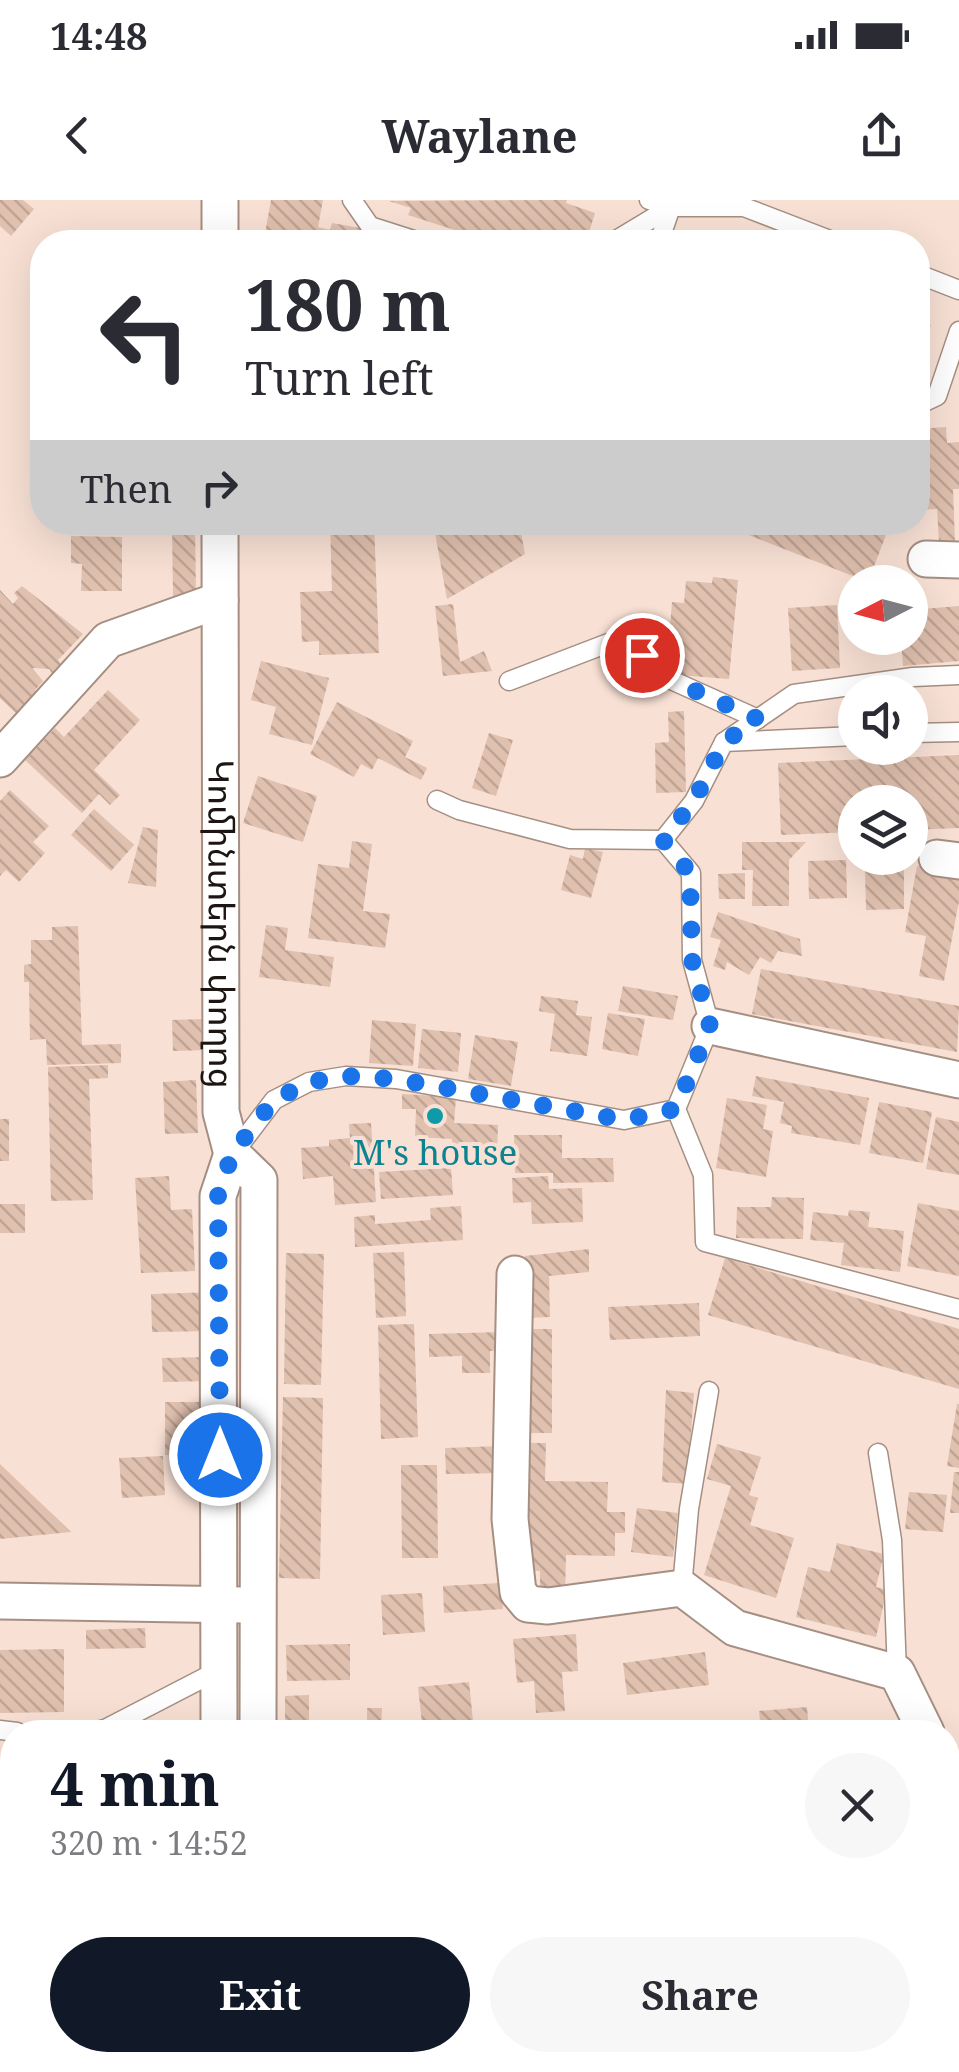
<!DOCTYPE html>
<meta charset="utf-8">
<style>
body{margin:0;font-family:"Noto Serif","Noto Sans Armenian",serif;background:#f7f7f7;color:#2b2b33;height:100vh;display:flex;flex-direction:column;font-size:38px;white-space:nowrap}
*{box-sizing:border-box;margin:0}
p{font-size:32px;color:#7c7c81}
.icon{flex:none;width:55px;height:55px;fill:none;stroke:currentColor;stroke-width:2;stroke-linecap:round;stroke-linejoin:round}
.map{position:relative;flex:1;overflow:hidden}
.drawer{position:absolute;left:0px;top:1520px;width:960px;height:352px;display:flex;flex-direction:column;background:#fff;border-radius:40px 40px 0 0;box-shadow:0 10px 40px #0002}
.drawer>*{flex:none}
.top-card{position:absolute;left:30px;top:30px;width:900px;height:305px;border-radius:40px;box-shadow:0 10px 40px #0002;background:#fff;color:#2b2b33;overflow:hidden}
.needle{width:65px;rotate:264deg}
.buttons{position:absolute;left:838px;top:365px;display:grid;gap:20px}
.buttons a{display:grid;place-items:center;width:90px;height:90px;border-radius:50%;background:#fff;box-shadow:0 10px 40px #0002;font-size:50px}
.pin{position:absolute;display:grid;place-items:center;width:85px;height:85px;color:#fff;margin:-42px;border:5px solid #fff;border-radius:50%;box-shadow:0 2px 10px #0007}
.me{position:absolute;width:110px;margin:-55px;rotate:0deg;stroke-linejoin:round;filter:drop-shadow(0 0 8px #0008)}
.turn{display:flex;align-items:center;gap:35px;height:210px;padding:0 50px;font-size:45px}
.turn .icon{width:130px;height:130px;stroke-width:2.5}
.turn b{display:block;font-size:70px;line-height:85px}
.then{display:flex;align-items:center;height:95px;padding:0 50px;background:#0003;gap:20px;font-size:38px}
.round{display:grid;place-items:center;flex:none;width:105px;height:105px;border-radius:52px;background:#f7f7f7}
.head{display:flex;align-items:center;justify-content:space-between;height:170px;padding:0 50px}
h1{font-size:60px;font-weight:700;line-height:75px;color:#111827}
.cta{display:flex;gap:20px;margin-top:auto;padding:20px 50px}
.cta a{flex:1;height:115px;border-radius:60px;background:#111827;color:#fff;font-size:40px;font-weight:700;line-height:115px;text-align:center}
.cta a+a{background:#f7f7f7;color:#2b2b33}
.status{display:flex;justify-content:space-between;align-items:center;height:70px;padding:0 50px;background:#fff;direction:ltr}
.status svg{height:28px;fill:currentColor}
header{display:flex;justify-content:space-between;align-items:center;height:130px;padding:0 50px;background:#fff;font-size:45px;font-weight:700}
.map>svg:first-child{display:block}
</style>
<div class="status"><b>14:48</b><svg viewBox="0 0 49 12"><path d="M0 12V9h3v3zM5 12V6h3v6zM10 12V3h3v9zM15 12V0h3v12zM26 1h20v11H26zM47 4h2v5h-2z"/></svg></div>
<header><svg class="icon" aria-label="back" viewBox="0 0 24 24"><path d="M15 5l-7 7 7 7"/></svg>Waylane<svg class="icon" aria-label="share" viewBox="0 0 24 24"><path d="M12 15V3M7 8l5-5 5 5M5 13v7h14v-7"/></svg></header>
<div class="map">
<svg width="959" height="1872" viewBox="0 0 959 1872">
<defs>
<pattern id="building-back-hatch" width="6" height="6" patternUnits="userSpaceOnUse" patternTransform="scale(2.5)"><rect width="6" height="6" fill="#e0c0ae"/><path d="M-1 5l2 2M0 0l6 6M5-1l2 2" fill="none" stroke="#c0a495"/></pattern>
</defs>
<rect width="100%" height="100%" fill="#f8e0d4"/>
<!-- building -->
<g fill="url(#building-back-hatch)">
<polygon points="0,0 23,0 34,9 11,36 0,26"/>
<polygon points="271,0 323,0 318,27 330,30 332,23 360,28 357,42 248,42 249,37 264,39"/>
<polygon points="567,0 566,3 595,13 586,42 492,42 408,15 411,8 389,1"/>
<polygon points="918,120 931,125 918,162"/>
<polygon points="946,227 947,243 959,242 959,289 953,289 955,342 939,342 937,309 919,310 918,229"/>
<polygon points="172,322 195,322 196,397 173,397"/>
<polygon points="330,322 374,322 379,453 319,455 319,441 302,442 300,392 332,391"/>
<polygon points="433,322 519,322 525,354 447,399"/>
<polygon points="716,322 891,322 868,382"/>
<polygon points="71,336 122,337 122,391 81,391 82,364 71,363"/>
<polygon points="713,377 738,380 729,479 678,475 681,441 669,440 672,402 684,403 686,381 712,383"/>
<polygon points="22,386 83,434 58,460 64,469 56,479 49,469 32,468 43,481 35,490 38,496 19,516 0,498 0,390 13,404 18,398 14,393"/>
<polygon points="453,404 460,462 484,451 492,471 443,476 435,406"/>
<polygon points="837,405 840,468 792,471 788,408"/>
<polygon points="959,406 959,461 903,466 901,438 910,438 910,410"/>
<polygon points="261,461 329,478 312,545 269,534 276,507 251,500"/>
<polygon points="108,490 140,520 94,570 120,595 110,605 99,594 82,613 25,560 55,528 64,537"/>
<polygon points="337,502 413,541 405,557 427,568 421,580 378,558 372,570 361,564 354,577 310,554"/>
<polygon points="684,511 686,592 656,593 655,543 669,542 668,512"/>
<polygon points="489,533 513,540 496,596 472,588"/>
<polygon points="959,555 959,628 910,630 910,602 855,602 855,632 781,635 778,563"/>
<polygon points="258,576 317,596 303,642 243,623"/>
<polygon points="10,590 49,626 33,642 45,653 19,682 6,670 0,676 0,601"/>
<polygon points="94,609 134,645 111,671 71,635"/>
<polygon points="143,627 158,630 156,687 128,683"/>
<polygon points="352,641 372,644 363,711 390,714 385,748 308,738 318,664 349,668"/>
<polygon points="742,642 806,642 789,660 789,706 752,706 753,670 742,670"/>
<polygon points="585,648 603,652 591,698 561,690 570,655 583,659"/>
<polygon points="846,660 847,698 809,699 808,661"/>
<polygon points="917,666 959,674 959,701 944,781 919,776 926,736 905,732"/>
<polygon points="904,670 904,709 866,710 865,671"/>
<polygon points="745,673 745,699 719,699 718,674"/>
<polygon points="718,712 800,739 802,756 778,751 771,763 760,757 749,775 727,762 725,770 713,766 721,740 710,737"/>
<polygon points="266,725 288,728 285,750 334,757 330,787 259,777"/>
<polygon points="78,726 82,845 121,844 121,863 47,865 46,839 30,840 29,782 24,782 24,765 31,764 31,740 52,740 52,727"/>
<polygon points="761,769 959,806 957,852 752,814"/>
<polygon points="623,786 678,796 673,820 618,811"/>
<polygon points="541,796 578,801 576,815 592,817 587,856 550,851 555,814 539,811"/>
<polygon points="608,813 645,819 638,856 602,849"/>
<polygon points="205,819 206,850 173,851 172,820"/>
<polygon points="372,820 416,824 413,866 369,863"/>
<polygon points="422,829 461,833 458,872 418,868"/>
<polygon points="475,835 518,842 511,886 468,879"/>
<polygon points="108,865 108,878 89,879 93,1000 51,1001 48,867"/>
<polygon points="756,876 869,898 860,945 791,933 792,926 780,923 784,902 752,896"/>
<polygon points="196,880 198,933 165,934 163,882"/>
<polygon points="402,894 456,897 454,923 498,925 497,951 452,948 452,939 415,937 416,909 402,909"/>
<polygon points="727,898 767,905 763,929 773,931 766,977 716,968"/>
<polygon points="879,902 932,912 923,963 869,953"/>
<polygon points="936,917 959,922 959,975 926,969"/>
<rect x="0" y="919" width="9" height="42"/>
<polygon points="371,923 376,1002 335,1005 333,976 303,979 301,948 329,946 329,940 350,938 349,924"/>
<polygon points="514,935 562,935 562,958 613,958 614,982 553,983 553,973 515,973"/>
<polygon points="451,968 453,995 381,999 379,972"/>
<polygon points="169,976 171,1010 192,1009 195,1071 141,1073 135,978"/>
<polygon points="548,976 549,989 582,988 583,1022 532,1024 531,1002 513,1003 512,978"/>
<polygon points="772,997 804,998 803,1039 736,1038 737,1007 771,1007"/>
<polygon points="918,1003 959,1011 959,1076 907,1066"/>
<rect x="0" y="1004" width="25" height="29"/>
<polygon points="461,1006 463,1040 355,1047 354,1017 375,1015 375,1024 431,1020 430,1008"/>
<polygon points="849,1010 870,1012 868,1027 904,1031 900,1072 841,1065 844,1043 810,1040 813,1012 848,1016"/>
<polygon points="589,1049 589,1072 549,1076 550,1117 526,1118 525,1056"/>
<polygon points="404,1052 406,1116 376,1118 373,1053"/>
<polygon points="286,1053 324,1054 321,1185 284,1184"/>
<polygon points="725,1058 959,1129 959,1189 708,1115"/>
<polygon points="215,1092 216,1131 152,1132 151,1094"/>
<polygon points="699,1103 700,1136 610,1140 608,1107"/>
<polygon points="414,1124 418,1237 381,1239 378,1125"/>
<rect x="527" y="1129" width="25" height="104"/>
<polygon points="501,1132 501,1150 490,1151 490,1173 462,1173 462,1156 429,1157 429,1134"/>
<polygon points="209,1157 210,1181 163,1182 162,1158"/>
<polygon points="666,1190 694,1193 687,1284 662,1282"/>
<polygon points="283,1197 323,1198 320,1379 279,1378"/>
<polygon points="165,1202 204,1202 204,1256 165,1255"/>
<polygon points="957,1204 959,1204 959,1268 947,1266"/>
<polygon points="526,1243 546,1243 545,1281 608,1282 607,1312 625,1312 625,1333 615,1333 615,1356 566,1355 565,1397 540,1396 540,1371 522,1370"/>
<polygon points="717,1244 761,1257 749,1295 758,1298 750,1325 794,1338 776,1398 704,1375 731,1286 707,1279"/>
<polygon points="501,1246 502,1273 446,1274 445,1248"/>
<polygon points="163,1256 165,1295 122,1298 119,1258"/>
<polygon points="0,1264 71,1332 0,1339"/>
<polygon points="401,1265 437,1265 438,1358 402,1358"/>
<polygon points="954,1272 959,1272 959,1313 950,1313"/>
<polygon points="909,1292 947,1295 943,1332 905,1329"/>
<polygon points="637,1308 678,1313 673,1357 631,1352"/>
<polygon points="837,1343 884,1354 876,1387 887,1390 876,1437 796,1417 808,1367 830,1372"/>
<polygon points="501,1383 503,1409 444,1413 443,1386"/>
<polygon points="422,1393 425,1432 383,1435 381,1395"/>
<polygon points="145,1428 146,1448 86,1449 86,1430"/>
<polygon points="576,1434 578,1471 562,1472 565,1511 536,1513 534,1481 517,1483 513,1439"/>
<polygon points="350,1444 350,1480 287,1481 286,1445"/>
<polygon points="64,1449 64,1512 0,1513 0,1450"/>
<polygon points="705,1452 709,1485 627,1495 623,1463"/>
<polygon points="469,1482 474,1531 423,1532 418,1487"/>
<polygon points="309,1495 309,1532 285,1532 285,1496"/>
<polygon points="807,1507 809,1532 761,1532 759,1511"/>
<polygon points="367,1508 382,1508 381,1532 367,1532"/>
<polygon points="959,1666 959,1721 957,1721 950,1668"/>
<polygon points="959,1817 959,1865 919,1871 917,1860 948,1860 948,1839 954,1838 951,1818"/>
<polygon points="133,1860 189,1860 189,1863 134,1868"/>
<polygon points="313,1860 393,1860 394,1866 358,1872 315,1872"/>
<polygon points="417,1860 451,1860 452,1872 418,1872"/>
<polygon points="638,1860 674,1860 676,1872 612,1872 611,1863"/>
<polygon points="676,1860 799,1860 800,1872 678,1872"/>
<polygon points="803,1860 876,1860 878,1871 805,1872"/>
</g>
<g fill="none" stroke-linecap="round" stroke-linejoin="round">
<defs>
<g id="lane">
<polyline points="352,0 370,26 420,42"/>
<polyline points="649,0 671,7 744,7 835,42"/>
<polyline points="613,42 671,7"/>
<polyline points="659,42 671,7"/>
<polyline points="918,74 959,90"/>
<polyline points="918,205 937,196 959,131"/>
<polyline points="509,481 611,442 642,455 669,479 758,519"/>
<polyline points="910,533 959,532"/>
<polyline points="724,542 794,494 913,477 959,475"/>
<polyline points="437,600 459,610 570,639 663,640 691,673 692,760 710,826 676,909 703,975 705,1042 959,1109"/>
<polyline points="663,640 694,601 724,542 855,536"/>
<polyline points="233,954 274,900 309,882 346,876 396,879 624,920 676,909"/>
<polyline points="878,1253 892,1340 897,1473"/>
<polyline points="682,1388 689,1309 709,1191"/>
<polyline points="0,1530 17,1532"/>
<polyline points="93,1532 105,1529 219,1470"/>
</g>
<g id="street">
<polyline points="220,42 220,0"/>
<path id="s1" d="M220 322 221 912 232 954 259 980 258 1532"/>
<polyline points="926,359 959,360"/>
<polyline points="0,559 108,440 220,400"/>
<polyline points="937,658 959,661"/>
<polyline points="710,826 959,880"/>
<polyline points="515,1074 510,1319 518,1392 528,1404 548,1406 682,1388 735,1428 897,1473 926,1532"/>
<polyline points="0,1401 244,1405"/>
<polyline points="219,1532 218,996 232,954"/>
<polyline points="948,1578 959,1602"/>
<polyline points="216,1872 216,1860"/>
<polyline points="254,1872 254,1860"/>
</g>
</defs>
<!-- lane casing -->
<use href="#lane" stroke="#a58f83" stroke-width="21"/>
<!-- street casing -->
<use href="#street" stroke="#a58f83" stroke-width="39"/>
<!-- lane -->
<use href="#lane" stroke="#fff" stroke-width="18"/>
<!-- street -->
<use href="#street" stroke="#fff" stroke-width="35"/>
</g>
<g fill="none" stroke-linecap="round" stroke-linejoin="round">
<!-- route -->
<polyline stroke="#1a73e8" stroke-width="18" stroke-dasharray="0 32.4" points="220,1255 218,996 232,954 274,900 310,882 346,876 396,879 624,920 676,909 710,826 692,760 690,673 663,640 694,601 724,542 758,519 669,479 642,455"/>
</g>
<!-- markers -->
<circle fill="#0f9aa8" stroke="#f8e0d4" stroke-width="4" cx="435" cy="916" r="10"/>
<g text-anchor="middle" stroke-width="8" stroke-linejoin="round" paint-order="stroke">
<!-- street labels -->
<g font-size="35" fill="#1d1511" stroke="#f8e0d4">
<text dy="12" stroke="none"><textPath href="#s1" startOffset="402">Կոմինտերն փողոց</textPath></text>
</g>
<!-- culture labels -->
<g font-size="35" fill="#0d838f" stroke="#f8e0d4">
<text x="435" y="965">M's house</text>
</g>
</g>
</svg>
<div class="buttons">
<a><svg class="needle" viewBox="-14 -14 28 28"><path d="M0-13l5 13h-10z" fill="#e53935"/><path d="M0 13l5-13h-10z" fill="#7c7c81"/></svg></a>
<a><svg class="icon" aria-label="sound" viewBox="0 0 24 24"><path d="M4 9h4l5-4v14l-5-4H4zM17 9q2 3 0 6"/></svg></a>
<a><svg class="icon" aria-label="layers" viewBox="0 0 24 24"><path d="M12 4l9 5-9 5-9-5zM3 14l9 5 9-5"/></svg></a>
</div>
<div class="pin" style="left:642px;top:455px;background:#d93025"><svg class="icon" aria-label="arrive" viewBox="0 0 24 24"><path d="M6 21V4h12l-3 4 3 4H6"/></svg></div>
<svg class="me" style="left:220px;top:1255px" viewBox="-20 -20 40 40"><circle r="17" fill="#1a73e8" stroke="#fff" stroke-width="3"/><path d="M0-11L8 9 0 5-8 9z" fill="#fff"/></svg>
<div class="top-card">
<div class="turn"><svg class="icon" aria-label="left" viewBox="0 0 24 24"><path d="M17 20v-9H6M10 6l-5 5 5 5"/></svg><div><b>180 m</b>Turn left</div></div>
<div class="then">Then<svg class="icon" aria-label="right" viewBox="0 0 24 24"><path d="M7 20v-9h11M14 6l5 5-5 5"/></svg></div>
</div>
<section class="drawer">
<div class="head"><div><h1>4 min</h1><p>320 m · 14:52</p></div><a class="round"><svg class="icon" aria-label="close" viewBox="0 0 24 24"><path d="M6 6l12 12M18 6L6 18"/></svg></a></div>
<div class="cta"><a>Exit</a><a>Share</a></div>
</section>
</div>
